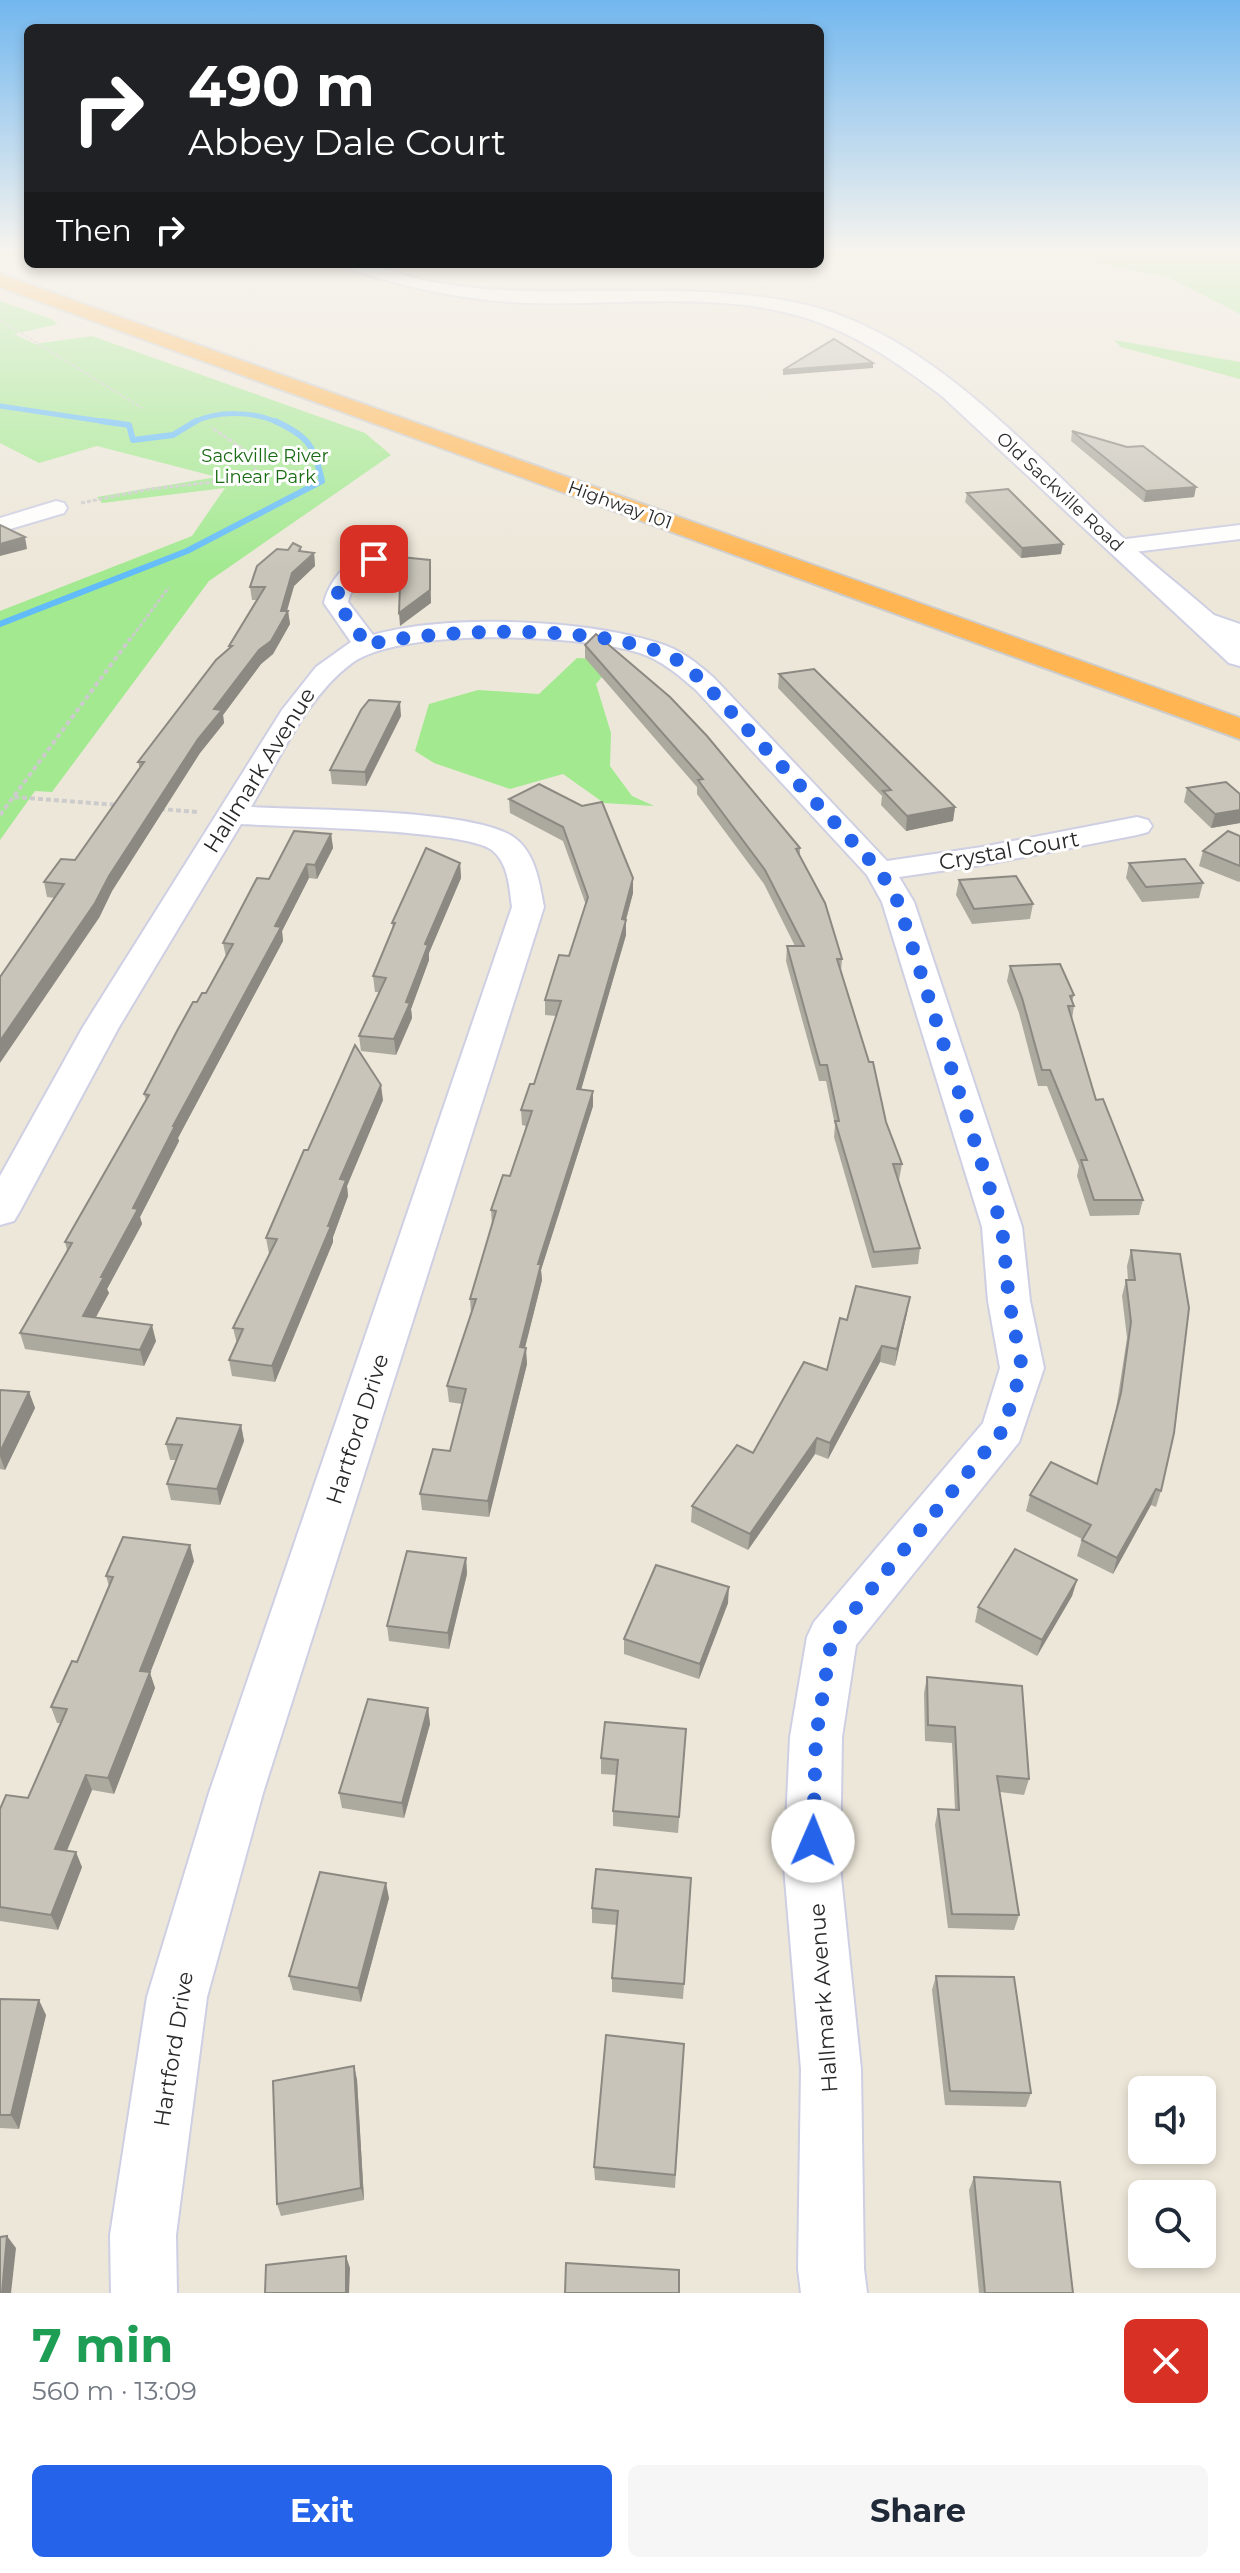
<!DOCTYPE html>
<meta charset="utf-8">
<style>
body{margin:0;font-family:Montserrat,sans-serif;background:#f6f6f7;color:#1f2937;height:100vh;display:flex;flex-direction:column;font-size:30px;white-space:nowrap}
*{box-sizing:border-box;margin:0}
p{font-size:26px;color:#747a83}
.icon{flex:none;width:44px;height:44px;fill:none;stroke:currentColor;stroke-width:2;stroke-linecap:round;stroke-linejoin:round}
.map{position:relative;height:2293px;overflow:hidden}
.sheet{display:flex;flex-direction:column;background:#fff;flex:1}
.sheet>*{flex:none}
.hud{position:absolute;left:24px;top:24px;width:800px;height:244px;border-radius:12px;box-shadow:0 4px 12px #0003;background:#202124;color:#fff;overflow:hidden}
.tools{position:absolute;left:1128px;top:2076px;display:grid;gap:16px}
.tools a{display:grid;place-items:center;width:88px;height:88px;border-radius:12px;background:#fff;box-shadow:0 4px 12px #0003;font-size:40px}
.pin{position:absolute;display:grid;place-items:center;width:68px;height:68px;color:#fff;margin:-34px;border-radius:16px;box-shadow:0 4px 12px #0006}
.me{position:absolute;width:88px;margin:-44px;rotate:1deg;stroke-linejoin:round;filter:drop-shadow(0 0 6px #0008)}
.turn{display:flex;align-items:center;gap:28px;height:168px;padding:0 32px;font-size:36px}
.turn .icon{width:104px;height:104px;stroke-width:2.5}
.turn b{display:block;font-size:56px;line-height:68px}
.then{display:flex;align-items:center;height:76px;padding:0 32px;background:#0003;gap:16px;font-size:30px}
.round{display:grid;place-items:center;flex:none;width:84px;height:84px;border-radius:12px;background:#f6f6f7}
.overview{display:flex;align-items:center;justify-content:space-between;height:136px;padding:0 32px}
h1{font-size:48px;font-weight:700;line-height:60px;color:#1e9e55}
.button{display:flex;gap:16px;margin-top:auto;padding:16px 32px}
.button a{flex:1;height:92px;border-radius:12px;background:#2563eb;color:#fff;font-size:32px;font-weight:700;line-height:92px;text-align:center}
.button a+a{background:#f6f6f7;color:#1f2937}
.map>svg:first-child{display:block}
</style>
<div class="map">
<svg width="1240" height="2293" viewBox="0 0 1240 2293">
<rect width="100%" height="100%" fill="#ede7d9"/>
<!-- green -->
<g fill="#a2e990">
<polygon points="1051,250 1240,250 1240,314 1168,277 1067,258"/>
<polygon points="0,301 51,319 58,324 14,334 35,344 92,336 365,433 391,455 209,581 52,792 35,791 0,840 0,611 192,536 225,488 102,503 97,497 217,477 97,446 39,463 0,443"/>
<polygon points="1114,340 1240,362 1240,379 1121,347"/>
<polygon points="577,658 616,660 596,684 611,733 610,766 632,796 654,806 604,803 563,774 510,789 434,763 415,751 429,704 478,690 539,694"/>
</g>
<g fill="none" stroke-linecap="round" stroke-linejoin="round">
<!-- stream-far1 -->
<g stroke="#62bcf9" stroke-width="5">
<polyline points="0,406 114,423"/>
<path d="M192 423C217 410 254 411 279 423"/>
</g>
<!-- stream -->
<g stroke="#62bcf9" stroke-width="6">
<polyline points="101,421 129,425 133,440 173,435 196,421"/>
<path d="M0 624 187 551 322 481C314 445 308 436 275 421"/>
</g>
<defs>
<g id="street">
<polygon points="56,501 64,503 67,508 64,513 0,532 0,518"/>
<polygon points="1240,525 1240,539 1118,554 1110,552 1106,547 1110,542 1118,540"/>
<path d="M393 538 401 540 405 545 401 550C380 565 354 575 348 602L373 635C447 614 584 619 658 643 680 649 698 664 714 678L887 861 982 847 1137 817 1148 820 1152 826 1148 832 1137 835 982 865 899 877 914 902 1022 1227 1030 1301 1044 1368 1019 1442 856 1645 842 1737 840 1867 861 2069 864 2269 867 2293H801L798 2269 801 2069 784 1867 790 1737 807 1637 814 1622 983 1423 1000 1368 988 1301 982 1227 882 902 867 875 696 690C679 675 661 660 640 653 580 634 403 627 352 663 306 697 280 759 251 807 308 810 470 809 512 836 536 852 539 882 544 907L263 1793 207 1997 176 2235 177 2293H111L110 2235 147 1997 209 1793 512 907C509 887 509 864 492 850 464 829 286 827 241 824L119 1027 20 1211 14 1221 0 1225V1176L83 1027 282 710 316 667 351 642 324 603C330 574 364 545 393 538Z"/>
<polygon points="1205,612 1240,624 1240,641 1196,624 1193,619 1196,614"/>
</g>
<path id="secondary" d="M345 264C375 264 398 274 427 281 451 286 475 288 499 290 602 295 706 282 807 305 931 335 1032 453 1121 536 1160 572 1203 602 1240 640V666L1229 663 942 396C898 363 853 331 799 316 711 291 616 306 526 303 463 300 406 288 347 268Z"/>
<polygon id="highway" points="0,274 1240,718 1240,739 0,287"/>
</defs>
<!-- street casing -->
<use href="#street" stroke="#cecfe3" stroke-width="4"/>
<!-- secondary casing -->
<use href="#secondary" stroke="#cecfe3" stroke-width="4"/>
<!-- highway casing -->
<use href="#highway" stroke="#ccc" stroke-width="4"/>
<!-- path-far2 -->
<polyline stroke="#ccc" stroke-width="2" stroke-dasharray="3 2" stroke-linecap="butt" points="0,320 142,408"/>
<!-- path-far1 -->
<g stroke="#ccc" stroke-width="3" stroke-dasharray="4 2" stroke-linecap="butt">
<polyline points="81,503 150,489 250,478 256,473 253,456 211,427"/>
<polyline points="129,641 169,587"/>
</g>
<!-- path -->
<g stroke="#ccc" stroke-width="4" stroke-dasharray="5 3" stroke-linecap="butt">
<polyline points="14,797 118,805"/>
<polyline points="160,809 198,812"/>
<polyline points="0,815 130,639"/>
</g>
<!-- street -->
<use href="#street" fill="#fff" fill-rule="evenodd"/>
<!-- secondary -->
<use href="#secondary" fill="#fff" fill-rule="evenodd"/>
<!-- highway -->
<use href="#highway" fill="#ffb552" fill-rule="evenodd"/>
</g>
<!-- wall -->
<g fill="#aca99f">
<polygon points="1072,431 1196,487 1194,497 1144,502 1071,441"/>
<polygon points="967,493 1061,554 1021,558 965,502"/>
<polygon points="301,547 301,552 314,553 315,566 294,586 287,611 288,611 290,624 273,654 261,664 223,715 224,723 200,753 112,891 99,918 55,898 47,897 44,882 75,860 140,769 138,762 229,649 229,646 257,600 252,600 250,587 288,550"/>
<polygon points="585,645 800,848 800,857 842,959 841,971 886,1122 902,1164 899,1180 898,1180 920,1248 918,1264 872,1268 834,1137 835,1125 826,1081 819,1081 786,961 787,946 795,946 764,884 697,794 697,787 585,658"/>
<polygon points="779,674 955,807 953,821 906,831 881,805 882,796 778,688"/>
<polygon points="401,716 366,786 332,784 330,770"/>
<polygon points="539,784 633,878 633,893 626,920 626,935 581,1089 593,1091 593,1106 541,1270 542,1280 525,1348 527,1364 489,1517 422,1510 420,1494 450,1451 462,1404 449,1402 447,1386 471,1313 470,1299 492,1225 491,1210 510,1176 526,1126 522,1125 521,1110 534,1084 556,1016 545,1015 545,1000 569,956 586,905 563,841 510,813 509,799"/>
<polygon points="1187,788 1240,794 1240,823 1211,828 1184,802"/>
<polygon points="331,834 333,848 317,879 309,878 282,931 283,941 178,1138 179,1141 140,1217 142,1224 107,1289 109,1293 95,1318 156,1341 144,1366 25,1349 20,1333 67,1250 65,1242 146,1100 144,1094 197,1002 206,993 226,957 223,943"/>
<polygon points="1240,836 1240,881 1239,882 1199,866 1203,851"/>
<polygon points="460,863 461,878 429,953 429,960 411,1009 412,1018 396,1055 361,1051 359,1036 379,992 375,992 373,976 393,928 392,923"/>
<polygon points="1129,863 1203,883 1199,898 1142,902 1126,878"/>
<polygon points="959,880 1033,904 1030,919 972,924 956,895"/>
<polygon points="1010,966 1074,995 1072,1001 1074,1006 1072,1019 1096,1100 1143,1200 1139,1215 1090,1216 1077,1176 1079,1166 1047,1086 1038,1086 1019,1013 1007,981"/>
<polygon points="383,1100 347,1186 348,1196 333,1237 333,1242 275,1382 232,1376 229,1360 237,1344 233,1328 269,1254 266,1238 308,1150"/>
<polygon points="1131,1250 1161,1491 1156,1507 1151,1505 1113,1574 1077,1556 1082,1539 1026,1511 1030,1495 1097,1484 1116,1409 1127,1338 1122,1296 1126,1280 1128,1280 1127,1266"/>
<polygon points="907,1313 895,1366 880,1362 828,1459 815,1454 748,1550 691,1522 692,1506 753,1453 827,1370 847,1320"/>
<polygon points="0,1390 29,1392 35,1408 5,1470 0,1469"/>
<polygon points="241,1425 244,1441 220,1505 171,1500 167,1484 176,1460 170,1460 166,1444"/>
<polygon points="466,1558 467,1574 449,1649 389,1641 387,1626"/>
<polygon points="194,1561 150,1673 155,1688 114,1794 92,1790 67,1851 82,1867 58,1930 0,1921 0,1809 28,1798 61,1723 57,1723 51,1707 77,1662 109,1586 106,1576"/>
<polygon points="1077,1580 1072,1596 1037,1656 975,1622 978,1607"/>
<polygon points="728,1603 699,1679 624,1654 624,1639"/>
<polygon points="927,1677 1029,1779 1024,1795 1000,1792 1019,1915 1014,1930 948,1928 935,1825 938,1809 955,1810 952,1743 925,1741 924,1693"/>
<polygon points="428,1708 430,1724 404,1818 342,1808 339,1793"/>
<polygon points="685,1745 678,1833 613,1826 613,1811 617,1775 601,1774 601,1758"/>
<polygon points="691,1878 683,1999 612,1992 612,1978 617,1925 592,1923 592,1908"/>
<polygon points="389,1898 361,2002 293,1990 289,1976"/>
<polygon points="936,1976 1031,2093 1026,2107 945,2105 932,1990"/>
<polygon points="0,1999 46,2015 19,2129 0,2128"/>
<polygon points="684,2044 675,2188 595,2180 594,2167"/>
<polygon points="354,2066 357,2080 364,2200 281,2216 277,2204"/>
<polygon points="974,2177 1073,2293 979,2293 969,2190"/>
<polygon points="1138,2182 1142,2194 1142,2219 1135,2188"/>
</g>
<!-- shaded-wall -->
<g fill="#8c8982">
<polygon points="873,363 873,368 783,375 783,370"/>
<polygon points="1196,487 1194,497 1144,502 1146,491"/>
<polygon points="25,537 27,549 0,556 0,544"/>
<polygon points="1063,544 1061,554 1021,558 1022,548"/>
<polygon points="314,553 315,566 294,586 285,617 288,611 290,624 273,654 261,664 223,715 224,723 200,753 112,891 99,918 0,1063 0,1041 109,876 214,709 281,611 292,573"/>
<polygon points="430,560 431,603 400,626 399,613"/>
<polygon points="400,702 401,716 366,786 365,772"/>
<polygon points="955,807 953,821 906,831 907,816"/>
<polygon points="1240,810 1240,823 1211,828 1215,814"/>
<polygon points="331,834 333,848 317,879 315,865"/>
<polygon points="460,863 461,878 429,953 429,960 411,1009 412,1018 396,1055 394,1039 425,944"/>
<polygon points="307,864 309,878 282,931 283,941 178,1138 179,1141 140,1217 142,1224 107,1289 109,1293 88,1332 83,1316 133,1208 173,1126"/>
<polygon points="633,878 633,893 622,934 622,919"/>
<polygon points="626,920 626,935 577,1104 577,1089"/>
<polygon points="381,1085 383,1100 347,1186 348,1196 333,1237 333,1242 275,1382 272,1366 328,1226 340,1179"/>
<polygon points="593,1091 593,1106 541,1270 542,1280 521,1363 520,1347 538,1264"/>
<polygon points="910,1297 907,1313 895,1366 897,1349"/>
<polygon points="152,1325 156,1341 144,1366 140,1350"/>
<polygon points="882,1346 880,1362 828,1459 830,1443"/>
<polygon points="526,1348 527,1364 489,1517 488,1501"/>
<polygon points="29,1392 35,1408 5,1470 0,1456 0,1452"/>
<polygon points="241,1425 244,1441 220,1505 217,1489"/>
<polygon points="817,1438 815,1454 748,1550 750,1534"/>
<polygon points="1156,1489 1151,1505 1113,1574 1117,1558"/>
<polygon points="190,1545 194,1561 150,1673 155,1688 114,1794 108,1778 140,1671"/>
<polygon points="466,1558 467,1574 449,1649 448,1633"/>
<polygon points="1077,1580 1072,1596 1037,1656 1042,1640"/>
<polygon points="729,1587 728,1603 699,1679 700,1664"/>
<polygon points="428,1708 430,1724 404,1818 402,1803"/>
<polygon points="86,1775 92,1790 61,1864 55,1849"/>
<polygon points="76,1852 82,1867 58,1930 51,1915"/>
<polygon points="386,1883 389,1898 361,2002 358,1988"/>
<polygon points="39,2000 46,2015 19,2129 11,2115"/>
<polygon points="354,2066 357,2080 364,2200 361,2188"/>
<polygon points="7,2236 16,2248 11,2293 2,2293"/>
<polygon points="346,2256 350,2268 349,2293 346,2293"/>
</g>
<!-- building -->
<g fill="#c8c4b9" stroke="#8c8982" stroke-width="2">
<polygon points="834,339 873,363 783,370"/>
<polygon points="1072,431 1127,447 1143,446 1196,487 1146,491"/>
<polygon points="1008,489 1063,544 1022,548 967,493"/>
<polygon points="0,525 25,537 0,544"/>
<polygon points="293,543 301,547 299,551 314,553 292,573 281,611 288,611 271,641 259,650 214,709 222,710 198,739 109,876 95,903 0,1041 0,977 64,884 44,882 61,859 75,860 144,762 138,762 216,660 232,646 229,646 265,587 250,587 257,566 277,549 288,550"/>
<polygon points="401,557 430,560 430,590 399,613"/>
<polygon points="596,634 670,697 707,736 800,848 796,849 825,903 842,959 837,959 869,1062 873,1062 886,1122 902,1164 893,1164 920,1248 874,1252 835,1121 839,1121 827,1065 820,1065 787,946 804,946 765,870 698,780 703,779 585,645"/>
<polygon points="814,669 955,807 907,816 883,791 891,790 779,674"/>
<polygon points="369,700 400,702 365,772 330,770 361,710"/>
<polygon points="1226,782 1240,794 1240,810 1215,814 1187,788"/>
<polygon points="539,784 582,806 602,802 633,878 622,919 626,920 577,1089 593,1091 538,1264 541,1264 520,1347 526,1348 488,1501 420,1494 433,1449 450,1451 466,1389 447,1386 476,1299 470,1299 496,1211 491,1210 503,1175 510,1176 532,1111 521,1110 530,1084 534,1084 561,1001 545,1000 559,955 569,956 588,897 563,827 509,799"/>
<polygon points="294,831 331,834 315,865 307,864 275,926 281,927 173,1126 175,1126 133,1208 138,1209 101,1277 104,1277 83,1316 152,1325 140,1350 20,1333 72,1243 65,1242 149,1095 144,1094 177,1031 193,1002 197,1002 202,993 206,993 233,944 223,943 257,878 269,879"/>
<polygon points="1228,831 1240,836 1240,866 1203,851"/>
<polygon points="426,848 460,863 425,944 428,945 406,1002 410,1003 394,1039 359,1036 386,978 373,976 395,923 392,923"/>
<polygon points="1185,859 1203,883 1146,887 1129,863"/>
<polygon points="1016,876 1033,904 974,909 959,880"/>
<polygon points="1060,964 1074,995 1070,996 1074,1006 1068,1006 1096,1100 1103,1099 1143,1200 1094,1200 1081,1160 1087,1160 1050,1070 1042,1070 1022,998 1010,966"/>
<polygon points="355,1045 381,1085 340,1179 346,1180 328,1226 331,1226 272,1366 229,1360 243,1329 233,1328 277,1239 266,1238 304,1150 308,1150"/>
<polygon points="1131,1250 1180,1254 1189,1308 1174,1433 1161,1491 1156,1489 1117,1558 1082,1540 1091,1525 1030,1495 1051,1462 1097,1484 1121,1393 1131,1322 1126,1280 1135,1280"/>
<polygon points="856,1286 910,1297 897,1349 882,1346 830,1443 817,1438 750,1534 692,1506 737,1445 753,1453 804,1362 827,1370 840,1318 847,1320"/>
<polygon points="0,1390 29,1392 0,1452"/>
<polygon points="177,1418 241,1425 217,1489 167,1484 182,1445 166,1444"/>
<polygon points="123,1537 190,1545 140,1671 150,1672 108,1778 86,1775 55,1849 76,1852 51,1915 0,1907 0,1809 6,1795 28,1798 67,1709 51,1707 72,1661 77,1662 113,1577 106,1576"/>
<polygon points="1015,1549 1077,1580 1042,1640 978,1607"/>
<polygon points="407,1551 466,1558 448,1633 387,1626"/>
<polygon points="656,1565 729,1587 700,1664 624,1639"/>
<polygon points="927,1677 1022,1686 1029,1779 997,1776 1019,1915 952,1914 938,1809 959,1810 955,1727 928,1725"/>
<polygon points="368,1699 428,1708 402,1803 339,1793"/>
<polygon points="605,1722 686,1729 679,1817 613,1811 618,1760 601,1758"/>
<polygon points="596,1869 691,1878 684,1984 612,1978 618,1911 592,1908"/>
<polygon points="320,1872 386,1883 358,1988 289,1976"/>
<polygon points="936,1976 1014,1977 1031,2093 950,2091"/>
<polygon points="0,1999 39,2000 11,2115 0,2115"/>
<polygon points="606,2035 684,2044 675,2175 594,2167"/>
<polygon points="354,2066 361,2188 277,2204 273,2081"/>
<polygon points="974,2177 1060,2182 1073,2293 985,2293"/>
<polygon points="1138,2182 1173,2183 1176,2194 1142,2194 1142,2199"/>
<polygon points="7,2236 2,2293 0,2293 0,2237"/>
<polygon points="346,2256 346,2293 265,2293 266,2265"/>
<polygon points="566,2263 679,2270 679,2293 565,2293"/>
</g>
<!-- sky -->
<linearGradient id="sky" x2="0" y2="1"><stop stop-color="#72b7ef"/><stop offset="0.44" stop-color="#f7f4ee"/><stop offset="1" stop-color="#f7f4ee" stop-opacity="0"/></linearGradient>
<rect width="1240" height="571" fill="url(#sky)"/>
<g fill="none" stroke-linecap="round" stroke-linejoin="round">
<!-- route -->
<path stroke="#2563eb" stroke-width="14" stroke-dasharray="0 25.2" d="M374 559C355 572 338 579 336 603L356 627 365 645C440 628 609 622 677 660 687 665 696 676 705 684L880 871 898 902 1002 1227 1009 1301 1022 1368 1003 1430 832 1637 816 1737 813 1841"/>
</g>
<g text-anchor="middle" stroke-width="6" stroke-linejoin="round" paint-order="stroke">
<!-- far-park labels -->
<g font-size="18" fill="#196b13" stroke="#fff">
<text x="265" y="462">Sackville River<tspan x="265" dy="21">Linear Park</tspan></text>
</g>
<!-- far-street labels -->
<g font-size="18" fill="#292929" stroke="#fff">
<text transform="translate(1060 492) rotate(43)" y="6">Old Sackville Road</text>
<text transform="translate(620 505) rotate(20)" y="6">Highway 101</text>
</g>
<!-- street labels -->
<g font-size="22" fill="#292929" stroke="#fff">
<text transform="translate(259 770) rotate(-58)" y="8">Hallmark Avenue</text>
<text transform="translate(1009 850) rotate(-10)" y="8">Crystal Court</text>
<text transform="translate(357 1429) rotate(-72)" y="8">Hartford Drive</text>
<text transform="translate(823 1998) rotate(-94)" y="8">Hallmark Avenue</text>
<text transform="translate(173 2049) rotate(-81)" y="8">Hartford Drive</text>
</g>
</g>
</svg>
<div class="tools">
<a><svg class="icon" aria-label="sound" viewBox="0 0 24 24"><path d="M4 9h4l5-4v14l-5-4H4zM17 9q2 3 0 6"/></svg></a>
<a><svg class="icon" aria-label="search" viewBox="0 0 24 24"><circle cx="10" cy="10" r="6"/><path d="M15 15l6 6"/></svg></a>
</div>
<div class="pin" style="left:374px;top:559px;background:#d93025"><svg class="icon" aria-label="arrive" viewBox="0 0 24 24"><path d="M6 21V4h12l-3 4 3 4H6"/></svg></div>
<svg class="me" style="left:813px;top:1841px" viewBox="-20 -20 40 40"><circle r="19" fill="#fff"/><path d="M0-13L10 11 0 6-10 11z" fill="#2563eb"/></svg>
<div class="hud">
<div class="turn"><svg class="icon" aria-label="right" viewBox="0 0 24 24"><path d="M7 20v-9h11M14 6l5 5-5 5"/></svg><div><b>490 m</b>Abbey Dale Court</div></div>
<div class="then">Then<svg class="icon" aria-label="right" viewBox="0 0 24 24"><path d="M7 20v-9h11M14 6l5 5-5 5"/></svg></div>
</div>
</div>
<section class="sheet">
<div class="overview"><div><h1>7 min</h1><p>560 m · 13:09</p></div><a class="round" style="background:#d93025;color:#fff"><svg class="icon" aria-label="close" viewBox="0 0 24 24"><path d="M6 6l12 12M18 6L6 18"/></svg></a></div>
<div class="button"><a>Exit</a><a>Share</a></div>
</section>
